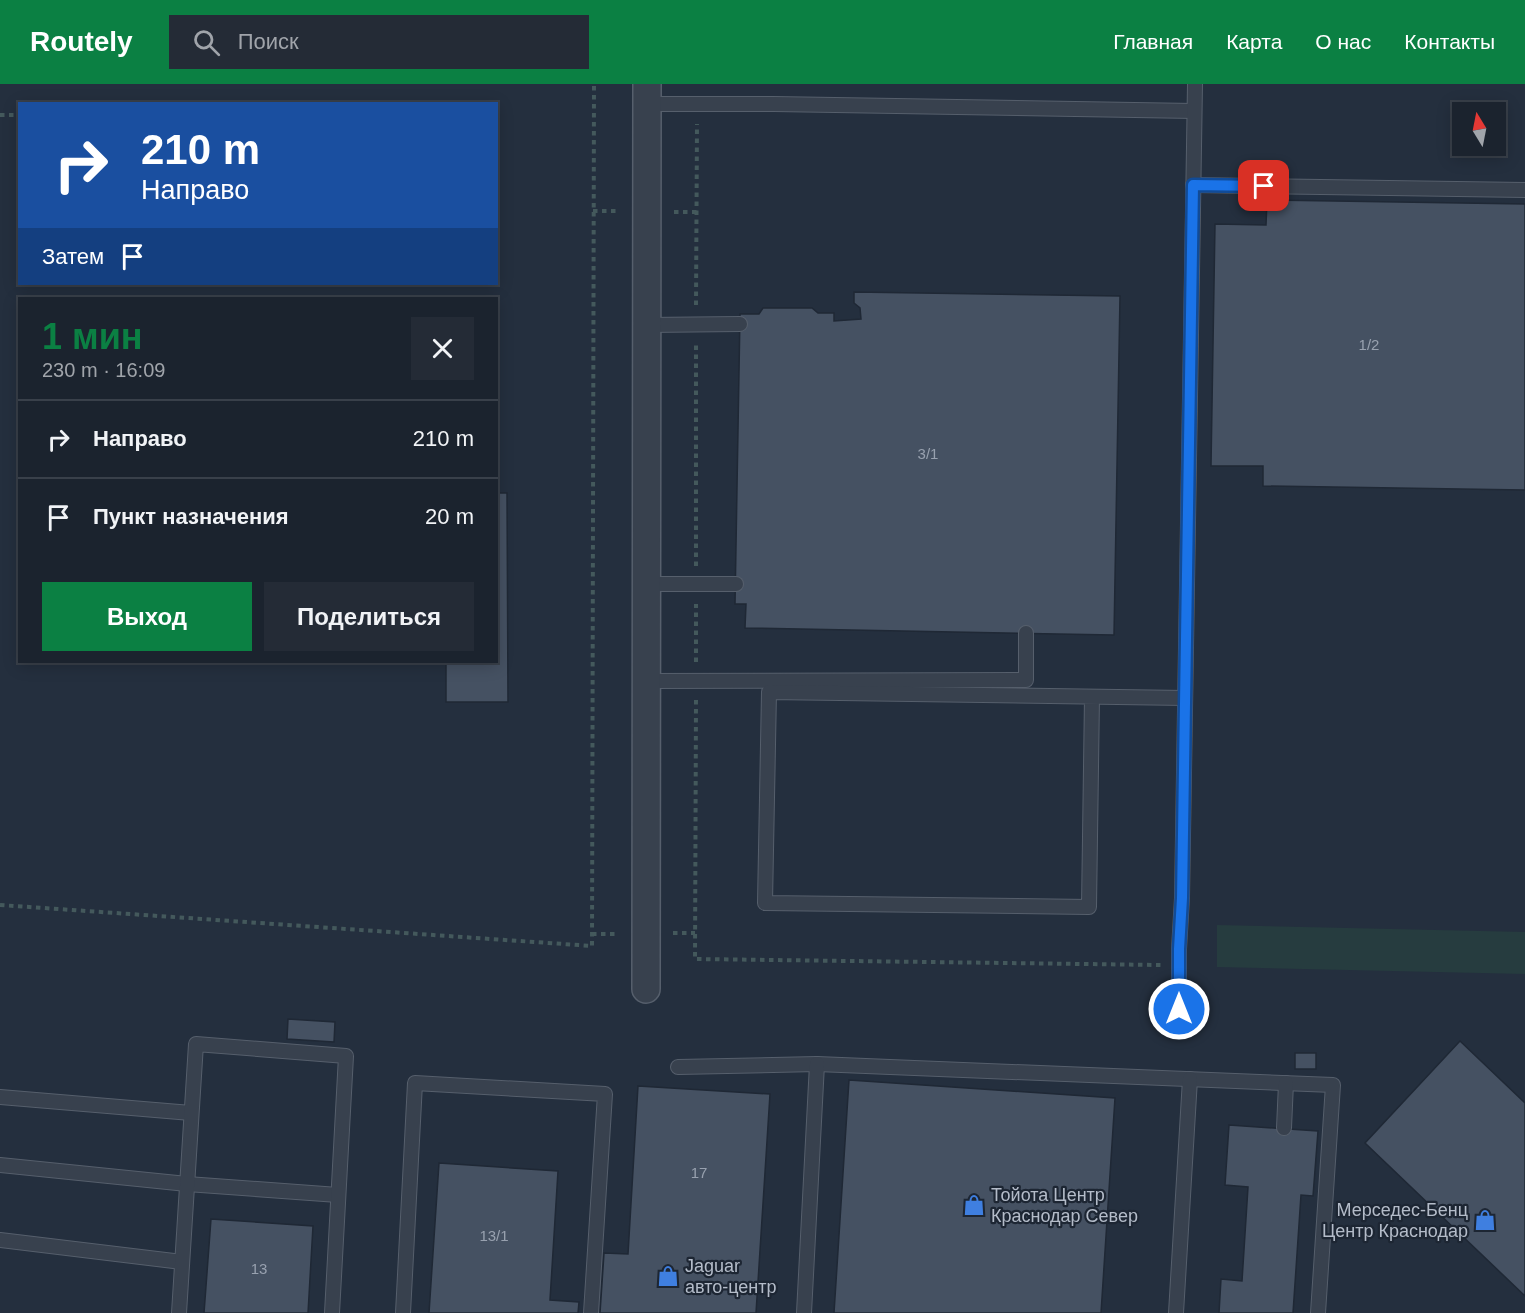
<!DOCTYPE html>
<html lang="ru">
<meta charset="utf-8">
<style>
body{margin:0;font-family:Arial,sans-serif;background:#242b36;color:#f1f3f6;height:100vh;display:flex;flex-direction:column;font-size:22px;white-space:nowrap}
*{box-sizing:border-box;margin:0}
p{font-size:20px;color:#a0a4aa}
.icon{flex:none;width:33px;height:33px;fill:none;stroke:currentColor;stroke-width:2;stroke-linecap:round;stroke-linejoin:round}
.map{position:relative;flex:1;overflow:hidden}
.sheet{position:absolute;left:18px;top:213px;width:480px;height:366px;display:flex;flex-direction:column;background:#1b232e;border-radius:0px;box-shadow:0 3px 15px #0003,0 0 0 2px #39404a}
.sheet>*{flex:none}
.hud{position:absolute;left:18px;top:18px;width:480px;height:183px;border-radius:0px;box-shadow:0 3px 15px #0003,0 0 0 2px #39404a;background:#1a4fa0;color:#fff;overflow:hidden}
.needle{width:39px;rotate:350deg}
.fabs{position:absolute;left:1452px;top:18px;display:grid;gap:12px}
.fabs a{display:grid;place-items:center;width:54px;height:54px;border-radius:0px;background:#1b232e;box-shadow:0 3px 15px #0003,0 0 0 2px #39404a;font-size:30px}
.pin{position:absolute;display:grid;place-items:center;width:51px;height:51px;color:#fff;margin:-26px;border-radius:12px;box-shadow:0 3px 9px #0006}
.me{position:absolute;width:66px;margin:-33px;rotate:0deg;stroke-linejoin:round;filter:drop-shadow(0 0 4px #0008)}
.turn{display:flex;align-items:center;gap:21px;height:126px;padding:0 24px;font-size:27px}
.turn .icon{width:78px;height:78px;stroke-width:2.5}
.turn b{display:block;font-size:42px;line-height:51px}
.then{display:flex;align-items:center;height:57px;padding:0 24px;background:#0003;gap:12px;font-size:22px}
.round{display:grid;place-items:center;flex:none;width:63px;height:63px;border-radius:0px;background:#242b36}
.overview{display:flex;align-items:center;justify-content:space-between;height:102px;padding:0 24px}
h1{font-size:36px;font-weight:800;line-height:45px;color:#0b8043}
.cta{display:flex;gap:12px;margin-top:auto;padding:12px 24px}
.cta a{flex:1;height:69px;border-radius:0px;background:#0b8043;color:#fff;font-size:24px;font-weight:800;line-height:69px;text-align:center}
.cta a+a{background:#242b36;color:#f1f3f6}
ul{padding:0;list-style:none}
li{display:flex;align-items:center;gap:18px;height:78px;padding:0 24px;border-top:2px solid #39404a}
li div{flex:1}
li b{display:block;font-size:22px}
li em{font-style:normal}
header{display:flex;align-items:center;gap:36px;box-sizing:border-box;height:84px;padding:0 30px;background:#0b8043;color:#fff}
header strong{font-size:28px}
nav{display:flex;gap:33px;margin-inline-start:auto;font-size:21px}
.search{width:420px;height:54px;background:#242b36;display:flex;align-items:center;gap:15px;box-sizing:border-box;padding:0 21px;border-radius:0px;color:#a0a4aa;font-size:22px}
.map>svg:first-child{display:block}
</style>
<header>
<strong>Routely</strong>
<div class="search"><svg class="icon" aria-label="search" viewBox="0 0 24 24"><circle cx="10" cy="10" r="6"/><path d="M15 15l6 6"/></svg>Поиск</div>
<nav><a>Главная</a><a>Карта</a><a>О нас</a><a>Контакты</a></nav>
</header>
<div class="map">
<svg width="1525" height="1229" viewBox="0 0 1525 1229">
<rect width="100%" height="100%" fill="#242f3e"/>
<!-- green -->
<polygon fill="#263c3f" points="1217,841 1525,848 1525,890 1217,883"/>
<!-- building -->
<g fill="#455162" stroke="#1f2835" stroke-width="1.5">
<polygon points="1267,116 1525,120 1525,406 1263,402 1263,382 1211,382 1215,140 1266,141"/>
<polygon points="854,208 1120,212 1114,551 745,544 746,520 735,520 740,230 759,230 763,224 812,224 818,229 834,229 834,237 861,235 860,224 854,219"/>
<polygon points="496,409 507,409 508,618 446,618 446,578 496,578"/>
<polygon points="288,935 335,938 334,958 287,955"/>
<polygon points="1460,957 1525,1019 1525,1212 1365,1059"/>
<rect x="1295" y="969" width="21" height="16"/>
<polygon points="849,996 1115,1014 1101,1229 834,1229"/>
<polygon points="638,1002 770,1010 756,1229 600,1229 604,1169 628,1170"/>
<polygon points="1229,1041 1318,1047 1313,1112 1301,1111 1293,1229 1219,1229 1221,1195 1242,1197 1248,1103 1225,1101"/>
<polygon points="439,1079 558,1087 550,1216 579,1218 578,1229 429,1229"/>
<polygon points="211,1135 313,1142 308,1229 204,1229"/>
</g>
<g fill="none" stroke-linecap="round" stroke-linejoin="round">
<defs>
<g id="service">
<polyline points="647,20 774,20 1194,27"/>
<polyline points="1193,101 1525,106"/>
<polyline points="647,241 740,240"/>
<polyline points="647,500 736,500"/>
<polyline points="647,597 1026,596 1026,549"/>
<polyline points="1092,613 1089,823 765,819 769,608 1185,614"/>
<polyline points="1179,925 1179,865 1182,814 1195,0"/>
<polyline points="678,983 817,980 1333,1001 1318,1229"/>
<polyline points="0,1013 191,1029"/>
<polyline points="1284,1044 1286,999"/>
<polyline points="0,1081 187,1100 338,1111"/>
<polyline points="0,1156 182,1178"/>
<polyline points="179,1229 196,960 346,972 332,1229"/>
<polyline points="403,1229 415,999 605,1010 591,1229"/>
<polyline points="804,1229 817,980"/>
<polyline points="1176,1229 1190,995"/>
</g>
<polyline id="minor" points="646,905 647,0"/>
</defs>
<!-- service casing -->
<use href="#service" stroke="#565f6c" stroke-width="16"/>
<!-- minor casing -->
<use href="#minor" stroke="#565f6c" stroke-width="30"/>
<!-- path -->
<g stroke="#44595c" stroke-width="4" stroke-dasharray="4.5 4.5" stroke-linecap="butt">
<polyline points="0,31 20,31"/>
<polyline points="593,127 617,127"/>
<polyline points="674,128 697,128"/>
<polyline points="696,221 697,40"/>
<polyline points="696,482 696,259"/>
<polyline points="696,578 696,520"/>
<polyline points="696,616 695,875 1161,881"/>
<polyline points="0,821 592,862 594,0"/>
<polyline points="673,849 695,849"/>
<polyline points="592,850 617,850"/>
</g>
<!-- service -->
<use href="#service" stroke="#38414e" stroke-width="14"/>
<!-- minor -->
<use href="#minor" stroke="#38414e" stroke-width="27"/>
</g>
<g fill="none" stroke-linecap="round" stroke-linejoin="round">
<defs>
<polyline id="route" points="1179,925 1179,865 1182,814 1193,101 1264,102"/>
</defs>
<!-- route casing -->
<use href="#route" stroke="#114b97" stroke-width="15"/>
<!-- route -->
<use href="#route" stroke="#1a73e8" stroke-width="10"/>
</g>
<!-- icons -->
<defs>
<symbol id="shop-bare" viewBox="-9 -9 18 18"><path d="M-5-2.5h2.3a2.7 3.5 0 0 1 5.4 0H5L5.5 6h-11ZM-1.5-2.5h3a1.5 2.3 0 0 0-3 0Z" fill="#3f7fe0" stroke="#1d2633" stroke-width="2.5" paint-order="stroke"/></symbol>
</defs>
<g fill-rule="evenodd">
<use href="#shop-bare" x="959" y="1106" width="30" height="30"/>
<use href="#shop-bare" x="1470" y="1121" width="30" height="30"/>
<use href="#shop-bare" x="653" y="1177" width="30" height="30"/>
</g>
<g text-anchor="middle" stroke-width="4.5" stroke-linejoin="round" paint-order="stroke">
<!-- number labels -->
<g font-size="15" fill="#98a1af">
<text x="1369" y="266">1/2</text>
<text x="928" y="375">3/1</text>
<text x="699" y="1094">17</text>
<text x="494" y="1157">13/1</text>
<text x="259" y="1190">13</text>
</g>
<!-- poi labels -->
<g font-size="18" fill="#b4bcc9" stroke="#1d2633" text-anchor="start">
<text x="991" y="1117">Тойота Центр<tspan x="991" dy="21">Краснодар Север</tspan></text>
<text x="1468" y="1132" text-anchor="end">Мерседес-Бенц<tspan x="1468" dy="21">Центр Краснодар</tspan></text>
<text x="685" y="1188">Jaguar<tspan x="685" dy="21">авто-центр</tspan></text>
</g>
</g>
</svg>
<div class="fabs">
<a><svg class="needle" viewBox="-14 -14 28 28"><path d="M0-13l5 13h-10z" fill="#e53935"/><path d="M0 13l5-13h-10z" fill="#a0a4aa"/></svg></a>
</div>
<div class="pin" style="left:1264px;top:102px;background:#d93025"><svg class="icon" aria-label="arrive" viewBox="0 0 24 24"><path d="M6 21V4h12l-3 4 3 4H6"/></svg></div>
<svg class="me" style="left:1179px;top:925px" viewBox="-20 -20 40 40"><circle r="17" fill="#1a73e8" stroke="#fff" stroke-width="3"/><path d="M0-11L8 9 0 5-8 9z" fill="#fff"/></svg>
<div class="hud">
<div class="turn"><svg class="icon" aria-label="right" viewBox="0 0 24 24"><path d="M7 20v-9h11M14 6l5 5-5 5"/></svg><div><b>210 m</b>Направо</div></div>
<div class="then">Затем<svg class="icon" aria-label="arrive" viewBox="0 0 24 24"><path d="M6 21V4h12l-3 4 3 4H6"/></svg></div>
</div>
<section class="sheet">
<div class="overview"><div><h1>1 мин</h1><p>230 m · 16:09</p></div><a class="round"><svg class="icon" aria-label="close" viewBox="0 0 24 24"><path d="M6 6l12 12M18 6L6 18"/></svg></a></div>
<ul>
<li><svg class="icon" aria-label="right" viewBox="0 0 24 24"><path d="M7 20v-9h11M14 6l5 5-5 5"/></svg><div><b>Направо</b></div><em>210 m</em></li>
<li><svg class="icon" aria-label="arrive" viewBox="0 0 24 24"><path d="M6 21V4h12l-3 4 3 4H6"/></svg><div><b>Пункт назначения</b></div><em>20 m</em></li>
</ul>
<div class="cta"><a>Выход</a><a>Поделиться</a></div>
</section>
</div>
